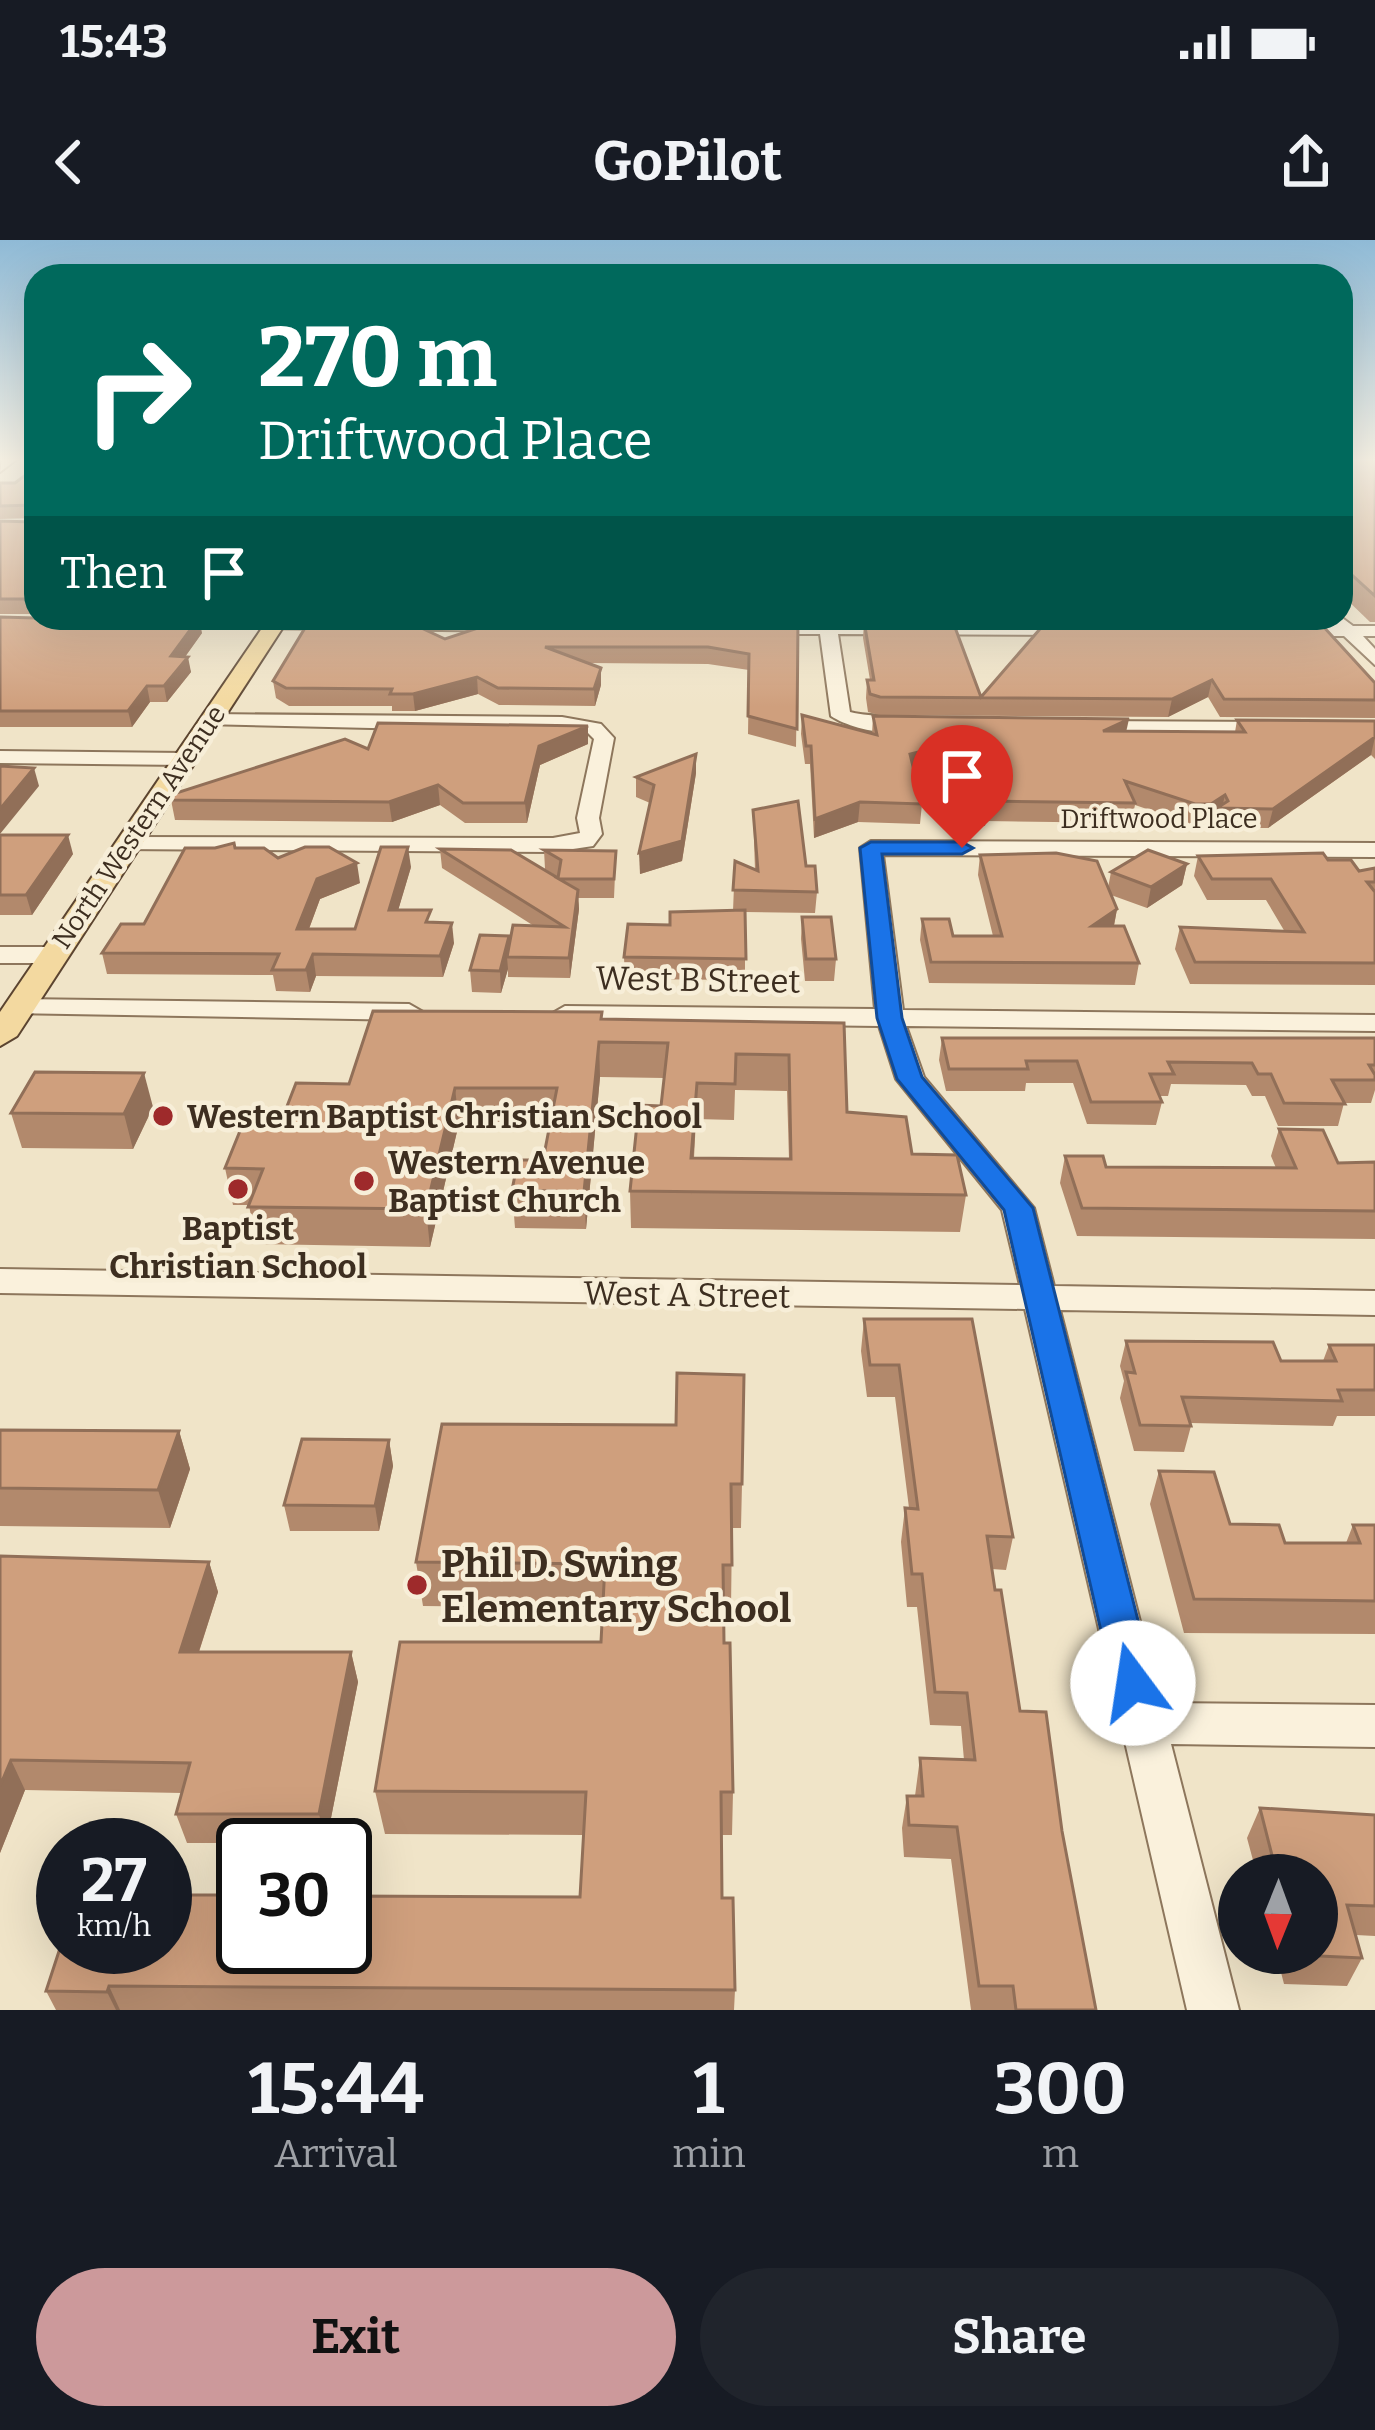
<!DOCTYPE html>
<style>
body{margin:0;font-family:Bitter,serif;background:#20242c;color:#f1f3f6;height:100vh;display:flex;flex-direction:column;font-size:45px;white-space:nowrap}
*{box-sizing:border-box;margin:0}
p{font-size:39px;color:#9ea1a6}
.icon{flex:none;width:66px;height:66px;fill:none;stroke:currentColor;stroke-width:2;stroke-linecap:round;stroke-linejoin:round}
.map{position:relative;height:1770px;overflow:hidden}
.panel{display:flex;flex-direction:column;background:#171b24;flex:1}
.panel>*{flex:none}
.hud{position:absolute;left:24px;top:24px;width:1329px;height:366px;border-radius:36px;box-shadow:0 12px 48px #0002;background:#00695c;color:#fff;overflow:hidden}
.needle{width:78px;rotate:181deg}
.buttons{position:absolute;left:1218px;top:1614px;display:grid;gap:24px}
.buttons a{display:grid;place-items:center;width:120px;height:120px;border-radius:50%;background:#171b24;box-shadow:0 12px 48px #0002;font-size:60px}
.speed{position:absolute;left:36px;top:1578px;display:flex;gap:24px;font-size:60px;font-weight:700;text-align:center}
.speed>*{display:grid;place-content:center;width:156px;height:156px;border-radius:50%;background:#171b24;box-shadow:0 12px 48px #0002;line-height:1}
.speed small{font-size:30px;font-weight:400}
.speed .limit{border:6px solid #111;border-radius:18px;background:#fff;color:#111}
.pin{position:absolute;display:grid;place-items:center;width:102px;height:102px;color:#fff;margin:-123px -51px;border-radius:50% 50% 50% 0;rotate:-45deg;box-shadow:0 0 12px #0007}
.pin .icon{rotate:45deg}
.me{position:absolute;width:132px;margin:-66px;rotate:346deg;stroke-linejoin:round;filter:drop-shadow(0 0 9px #0008)}
.turn{display:flex;align-items:center;gap:42px;height:252px;padding:0 36px;font-size:54px}
.turn .icon{width:156px;height:156px;stroke-width:2.5}
.turn b{display:block;font-size:84px;line-height:102px}
.then{display:flex;align-items:center;height:114px;padding:0 36px;background:#0003;gap:24px;font-size:45px}
.eta{display:flex;justify-content:space-evenly;align-items:center;height:204px;text-align:center}
.eta b{font-size:72px;font-weight:700;line-height:84px}
.cta{display:flex;gap:24px;margin-top:auto;padding:24px 36px}
.cta a{flex:1;height:138px;border-radius:72px;background:#cc999b;color:#111;font-size:48px;font-weight:700;line-height:138px;text-align:center}
.cta a+a{background:#20242c;color:#f1f3f6}
.status{display:flex;justify-content:space-between;align-items:center;height:84px;padding:0 60px;background:#171b24;direction:ltr}
.status svg{height:33px;fill:currentColor}
header{display:flex;justify-content:space-between;align-items:center;height:156px;padding:0 36px;background:#171b24;font-size:54px;font-weight:700}
.map>svg:first-child{display:block}
</style>
<div class="status"><b>15:43</b><svg viewBox="0 0 49 12"><path d="M0 12V9h3v3zM5 12V6h3v6zM10 12V3h3v9zM15 12V0h3v12zM26 1h20v11H26zM47 4h2v5h-2z"/></svg></div>
<header><svg class="icon" aria-label="back" viewBox="0 0 24 24"><path d="M15 5l-7 7 7 7"/></svg>GoPilot<svg class="icon" aria-label="share" viewBox="0 0 24 24"><path d="M12 15V3M7 8l5-5 5 5M5 13v7h14v-7"/></svg></header>
<div class="map">
<svg width="1375" height="1770" viewBox="0 0 1375 1770">
<rect width="100%" height="100%" fill="#f0e4c8"/>
<g fill="none" stroke-linecap="round" stroke-linejoin="round">
<defs>
<g id="minor">
<polygon points="17,219 0,232 2,219"/>
<polygon points="1341,377 1353,386 1375,386 1375,396 1363,396 1375,409 1375,425 1344,396 1291,396 1282,391 1291,386 1334,386 1334,378"/>
<polygon points="162,378 523,381 532,386 523,391 157,387 154,383"/>
<path d="M751 385H1081L1090 390 1081 395 838 394 850 472C872 478 906 474 923 485 901 500 852 490 831 476L820 394H757L748 389Z"/>
<polygon points="210,474 562,477 601,484 614,498 599,578 602,594 593,606 553,612 119,609 116,604 127,597 553,598 580,593 577,578 594,499 588,493 203,484 200,480"/>
<polygon points="1087,481 1273,482 1283,488 1273,494 1080,491 1080,483"/>
<polygon points="0,511 185,513 195,519 185,525 0,523"/>
<polygon points="871,601 1375,603 1375,617 883,615 903,770 1375,775 1375,791 906,786 924,837 1034,968 1054,1046 1375,1051 1375,1075 1060,1070 1161,1463 1375,1465 1375,1507 1171,1504 1239,1770 1187,1770 1025,1069 0,1053 0,1029 1020,1045 1002,970 896,839 879,786 565,782 551,774 565,766 875,769 860,608"/>
<polygon points="0,707 54,707 67,715 54,723 0,723"/>
<polygon points="19,759 409,764 423,772 409,780 9,773 6,767 9,761"/>
</g>
<polygon id="major" points="269,378 289,378 17,796 0,806 0,772"/>
</defs>
<!-- minor casing -->
<use href="#minor" stroke="#8d765c" stroke-width="4"/>
<!-- major casing -->
<use href="#major" stroke="#5b4430" stroke-width="4"/>
<!-- minor -->
<use href="#minor" fill="#faf1dc" fill-rule="evenodd"/>
<!-- major -->
<use href="#major" fill="#f3d9a0" fill-rule="evenodd"/>
</g>
<!-- wall -->
<g fill="#b2896c" fill-rule="evenodd">
<polygon points="1341,219 1375,219 1375,382 1370,382 1341,354"/>
<polygon points="36,227 36,278 0,279 0,243 15,243"/>
<polygon points="36,279 36,374 0,374 0,281 33,282"/>
<polygon points="0,377 202,393 185,417 191,432 167,462 150,462 132,487 0,487"/>
<polygon points="860,378 944,378 944,379"/>
<polygon points="1061,378 1302,378 1302,381 1060,380"/>
<polygon points="416,379 417,386 445,399 798,381 796,507 748,494 749,430 708,424 589,423 601,428 601,445 595,466 499,465 478,454 415,471 392,471 392,466 289,466 276,458 273,441"/>
<polygon points="864,381 981,457 1046,382 1375,443 1375,478 1220,477 1208,457 1168,477 879,475 868,472 866,458 867,440 870,440 863,398"/>
<polygon points="802,475 872,494 873,476 1127,492 1235,492 1237,480 1375,481 1375,519 1371,515 1268,588 1212,588 1214,579 1207,584 1191,584 1135,565 1131,583 986,581 985,586 965,586 949,523 915,532 922,564 920,584 858,582 814,598 810,524 805,524 801,494"/>
<polygon points="588,504 540,525 527,583 465,583 440,565 392,582 175,580 170,555 368,509"/>
<polygon points="696,514 696,533 682,621 640,634 650,563 636,557 636,537"/>
<polygon points="753,570 806,626 817,652 815,673 745,672 745,740 625,739 624,717 670,685 733,671 735,621 755,630"/>
<polygon points="0,595 73,614 32,675 0,675"/>
<polygon points="440,609 558,637 545,629 544,610 616,611 614,658 578,658 579,669 570,738 508,737 508,729 501,753 472,752 470,730 509,696 509,702 534,686 442,628"/>
<polygon points="980,615 1108,648 1111,632 1187,624 1182,645 1147,668 1111,655 1117,669 1114,686 1139,723 1135,745 929,743 920,700 922,679 953,696 993,696 978,635"/>
<polygon points="1198,616 1328,620 1359,631 1375,628 1375,745 1190,744 1175,709 1180,687 1285,692 1266,660 1207,660 1194,636"/>
<polygon points="278,618 360,643 320,659 309,689 355,689 411,627 398,670 432,682 454,703 443,737 316,736 310,752 276,751 273,735 107,734 102,713 144,684"/>
<polygon points="802,677 836,719 834,741 805,741 801,699"/>
<path d="M602 779 844 783 847 872 912 914 966 955 960 992 631 988 630 951 661 866 664 838 600 837 586 989 515 988 512 950 543 920 550 884 459 883 430 1007 256 1004 249 965H233L225 928 279 887 349 844ZM735 850 787 851 789 919 694 918 696 879 734 880Z"/>
<polygon points="942,798 1375,798 1375,850 1371,863 1344,863 1338,886 1278,886 1265,856 1252,856 1246,845 1171,844 1168,856 1159,856 1162,862 1156,885 1087,884 1073,843 1026,843 1025,851 946,851 939,820"/>
<polygon points="153,867 133,909 22,908 11,873"/>
<polygon points="1279,889 1338,923 1375,922 1375,999 1077,996 1060,943 1065,916 1106,927 1276,928 1271,916"/>
<polygon points="864,1079 972,1079 1013,1297 1006,1330 992,1329 995,1350 1020,1471 1062,1591 1096,1770 971,1770 951,1619 904,1617 902,1588 907,1556 915,1556 920,1518 964,1520 961,1486 930,1485 917,1367 907,1367 901,1302 905,1268 909,1268 895,1157 867,1157 861,1111"/>
<polygon points="1126,1101 1281,1121 1323,1121 1329,1105 1375,1105 1375,1176 1337,1176 1333,1186 1190,1183 1191,1186 1184,1212 1134,1211 1120,1158 1124,1141 1120,1126"/>
<polygon points="442,1184 742,1244 741,1288 732,1288 731,1369 723,1369 733,1552 732,1595 721,1595 722,1658 735,1750 734,1770 56,1770 46,1751 580,1657 583,1595 385,1594 375,1551 601,1402 603,1368 423,1366 416,1322"/>
<polygon points="0,1190 179,1191 190,1229 170,1288 0,1286"/>
<polygon points="389,1200 393,1226 379,1291 290,1291 284,1265"/>
<polygon points="1159,1231 1230,1284 1285,1303 1346,1303 1353,1285 1375,1285 1375,1394 1184,1393 1150,1264"/>
<polygon points="0,1316 209,1322 218,1352 199,1412 351,1412 358,1442 326,1603 187,1603 176,1574 182,1553 25,1550 0,1613"/>
<polygon points="1260,1568 1375,1575 1375,1696 1356,1695 1362,1718 1347,1746 1284,1744 1276,1713 1317,1713 1317,1635 1257,1635 1247,1598"/>
</g>
<!-- shaded-wall -->
<g fill="#916f58">
<polygon points="199,378 202,393 174,432 171,416"/>
<polygon points="188,417 191,432 167,462 164,446"/>
<polygon points="601,428 601,445 595,466 594,449"/>
<polygon points="477,437 478,454 415,471 413,454"/>
<polygon points="1212,440 1208,457 1168,477 1172,459"/>
<polygon points="147,446 150,462 132,487 128,471"/>
<polygon points="1129,479 1125,497 1103,491"/>
<polygon points="588,486 588,504 540,525 527,583 525,563 539,506"/>
<polygon points="1375,497 1371,515 1268,588 1273,569"/>
<polygon points="951,504 949,523 909,533 910,514"/>
<polygon points="696,514 696,533 682,621 640,634 639,613"/>
<polygon points="34,528 39,546 0,594 0,569"/>
<polygon points="438,545 440,565 392,582 389,562"/>
<polygon points="1225,555 1222,568 1217,568 1214,579 1207,584 1211,564"/>
<polygon points="860,562 858,582 814,598 815,579"/>
<polygon points="68,595 73,614 32,675 26,655"/>
<polygon points="408,607 411,627 392,691 389,670"/>
<polygon points="357,623 360,643 320,659 301,710 297,689 317,639"/>
<polygon points="1187,624 1182,645 1147,668 1151,647"/>
<polygon points="578,650 579,669 570,738 569,718"/>
<polygon points="1117,669 1113,690 1092,686"/>
<polygon points="452,683 454,703 443,737 440,716"/>
<polygon points="509,696 510,717 507,717 508,729 501,753 500,731"/>
<polygon points="313,714 316,736 310,752 306,730"/>
<polygon points="599,802 600,837 586,989 584,952"/>
<polygon points="144,833 153,867 133,909 124,874"/>
<polygon points="697,843 696,879 691,955 691,918"/>
<polygon points="455,848 459,883 430,1007 426,969"/>
<polygon points="179,1191 190,1229 170,1288 158,1250"/>
<polygon points="389,1200 393,1226 379,1291 375,1266"/>
<polygon points="209,1322 218,1352 189,1442 180,1412"/>
<polygon points="351,1412 358,1442 326,1603 319,1574"/>
<polygon points="11,1520 25,1550 0,1613 0,1546"/>
<polygon points="109,1746 120,1770 116,1770 107,1752"/>
</g>
<!-- building -->
<g fill="#cf9f7d" stroke="#916f58" stroke-width="3" fill-rule="evenodd">
<polygon points="1341,219 1375,219 1375,356 1341,325"/>
<polygon points="36,227 36,274 33,265 0,266 0,243 15,243"/>
<polygon points="36,279 36,359 0,359 0,281 33,282"/>
<polygon points="0,377 36,378 199,378 171,416 188,417 164,446 147,446 128,471 0,471"/>
<polygon points="311,378 416,379 413,384 445,399 505,379 798,381 797,489 748,476 749,414 708,407 545,407 601,428 594,449 498,448 477,437 413,454 390,454 392,449 286,448 273,441"/>
<polygon points="864,381 953,382 981,457 1046,382 1321,384 1375,443 1375,460 1224,459 1212,440 1172,459 880,457 870,454 867,440 874,440"/>
<polygon points="802,475 877,495 873,476 1129,479 1103,491 1245,492 1237,480 1375,481 1375,497 1273,569 1217,568 1228,561 1225,555 1211,564 1195,564 1125,541 1135,563 988,561 987,567 968,566 951,504 910,514 922,564 860,562 815,579 811,506 806,506"/>
<polygon points="378,483 588,486 539,506 525,563 463,563 438,545 389,562 171,560 170,555 345,499 368,509"/>
<polygon points="696,514 682,601 639,613 654,545 636,537"/>
<polygon points="0,526 34,528 0,569"/>
<polygon points="798,561 806,626 815,626 817,652 733,650 735,621 758,631 753,570"/>
<polygon points="0,595 68,595 26,655 0,655"/>
<polygon points="234,603 235,608 264,608 278,618 305,607 329,607 357,623 317,639 297,689 355,689 381,607 408,607 389,670 431,670 426,682 452,683 440,716 313,714 306,730 272,730 279,714 102,713 121,684 144,684 185,608 215,608"/>
<polygon points="440,609 511,610 558,638 561,620 544,610 616,611 614,639 559,639 578,650 569,718 507,717 513,685 565,687"/>
<polygon points="1148,610 1187,624 1151,647 1111,632"/>
<polygon points="1056,613 1097,621 1117,669 1092,686 1124,686 1139,723 931,722 922,679 949,679 953,696 1002,696 980,615"/>
<polygon points="1323,613 1328,620 1351,620 1359,631 1375,628 1375,642 1367,642 1375,652 1375,723 1195,722 1180,687 1304,692 1271,639 1212,639 1198,616"/>
<polygon points="745,670 746,719 624,717 628,684 670,685 670,672"/>
<polygon points="802,677 831,677 836,719 806,719"/>
<polygon points="480,695 509,696 500,731 470,730"/>
<path d="M373 771 602 772 601 779 844 783 847 872 906 877 912 914 957 915 966 955 630 951 639 865 661 866 668 803 599 802 584 952 512 950 518 920H543L557 848H455L426 969 248 967 263 929 225 928 242 886 279 887 296 843 349 844ZM736 814 789 815 791 919 691 918 697 843 735 844Z"/>
<polygon points="942,798 1375,798 1375,825 1369,825 1375,835 1375,840 1332,840 1345,864 1284,863 1271,834 1258,834 1252,823 1168,822 1174,834 1150,834 1162,862 1091,862 1077,821 1026,821 1028,829 949,829"/>
<polygon points="35,832 144,833 124,874 11,873"/>
<polygon points="1279,889 1323,890 1338,923 1375,922 1375,971 1082,968 1065,916 1103,916 1106,927 1296,928"/>
<polygon points="864,1079 972,1079 1013,1297 987,1296 995,1350 1001,1350 1020,1471 1046,1472 1062,1591 1096,1770 1016,1770 1013,1746 979,1746 957,1587 909,1585 907,1556 923,1556 920,1518 975,1520 967,1453 935,1452 922,1334 912,1334 905,1268 918,1269 899,1125 870,1125"/>
<polygon points="1126,1101 1273,1102 1281,1121 1336,1121 1329,1105 1375,1105 1375,1150 1338,1150 1342,1161 1182,1157 1191,1186 1140,1185 1126,1132 1135,1133"/>
<polygon points="677,1133 744,1135 742,1244 731,1244 732,1325 723,1325 724,1403 730,1403 733,1552 721,1552 722,1658 733,1658 735,1750 109,1746 107,1752 46,1751 63,1699 63,1707 165,1707 165,1655 243,1655 243,1707 345,1707 345,1656 580,1657 586,1552 375,1551 400,1402 601,1402 605,1324 416,1322 442,1184 676,1185"/>
<polygon points="0,1190 179,1191 158,1250 0,1248"/>
<polygon points="302,1199 389,1200 375,1266 284,1265"/>
<polygon points="1159,1231 1214,1232 1230,1284 1279,1285 1285,1303 1360,1303 1353,1285 1375,1285 1375,1361 1194,1359"/>
<polygon points="0,1316 209,1322 180,1412 351,1412 319,1574 176,1574 190,1523 11,1520 0,1546"/>
<polygon points="1260,1568 1375,1575 1375,1666 1347,1665 1362,1718 1298,1715 1298,1713 1317,1713 1317,1635 1277,1635"/>
</g>
<!-- sky -->
<linearGradient id="sky" x2="0" y2="1"><stop stop-color="#8fbad6"/><stop offset="0.47" stop-color="#f8f3e6"/><stop offset="1" stop-color="#f8f3e6" stop-opacity="0"/></linearGradient>
<rect width="1375" height="467" fill="url(#sky)"/>
<!-- route -->
<polygon fill="#1a73e8" stroke="#114b97" stroke-width="3" points="871,602 962,602 973,608 962,614 882,614 902,778 922,837 1033,968 1154,1443 1148,1456 1133,1461 1119,1456 1113,1443 1004,970 897,839 877,778 860,608"/>
<!-- markers -->
<g fill="#9e2a2b" stroke="#f7eed8" stroke-width="4.5">
<circle cx="163" cy="876" r="12"/>
<circle cx="364" cy="941" r="12"/>
<circle cx="238" cy="949" r="12"/>
<circle cx="417" cy="1345" r="12"/>
</g>
<g text-anchor="middle" stroke-width="9" stroke-linejoin="round" paint-order="stroke">
<!-- far-street labels -->
<g font-size="27" fill="#3d2e20" stroke="#f7eed8">
<text x="1159" y="588">Driftwood Place</text>
<text transform="translate(139 587) rotate(-56)" y="9">North Western Avenue</text>
</g>
<!-- street labels -->
<g font-size="33" fill="#3d2e20" stroke="#f7eed8">
<text transform="translate(698 739) rotate(1)" y="12">West B Street</text>
<text transform="translate(687 1054) rotate(1)" y="12">West A Street</text>
</g>
<!-- poi labels -->
<g font-size="33" font-weight="bold" fill="#3d2e20" stroke="#f7eed8" text-anchor="start">
<text x="187" y="888">Western Baptist Christian School</text>
<text x="388" y="934">Western Avenue<tspan x="388" dy="38">Baptist Church</tspan></text>
<text x="238" y="1000" text-anchor="middle">Baptist<tspan x="238" dy="38">Christian School</tspan></text>
</g>
<!-- near-poi labels -->
<g font-size="39" font-weight="bold" fill="#3d2e20" stroke="#f7eed8" text-anchor="start">
<text x="441" y="1337">Phil D. Swing<tspan x="441" dy="45">Elementary School</tspan></text>
</g>
</g>
</svg>
<div class="buttons">
<a><svg class="needle" viewBox="-14 -14 28 28"><path d="M0-13l5 13h-10z" fill="#e53935"/><path d="M0 13l5-13h-10z" fill="#9ea1a6"/></svg></a>
</div>
<div class="speed"><div>27<small>km/h</small></div><div class="limit">30</div></div>
<div class="pin" style="left:962px;top:608px;background:#d93025"><svg class="icon" aria-label="arrive" viewBox="0 0 24 24"><path d="M6 21V4h12l-3 4 3 4H6"/></svg></div>
<svg class="me" style="left:1133px;top:1443px" viewBox="-20 -20 40 40"><circle r="19" fill="#fff"/><path d="M0-13L10 11 0 6-10 11z" fill="#1a73e8"/></svg>
<div class="hud">
<div class="turn"><svg class="icon" aria-label="right" viewBox="0 0 24 24"><path d="M7 20v-9h11M14 6l5 5-5 5"/></svg><div><b>270 m</b>Driftwood Place</div></div>
<div class="then">Then<svg class="icon" aria-label="arrive" viewBox="0 0 24 24"><path d="M6 21V4h12l-3 4 3 4H6"/></svg></div>
</div>
</div>
<section class="panel">
<div class="eta">
<div><b>15:44</b><p>Arrival</p></div>
<div><b>1</b><p>min</p></div>
<div><b>300</b><p>m</p></div>
</div>
<div class="cta"><a>Exit</a><a>Share</a></div>
</section>
